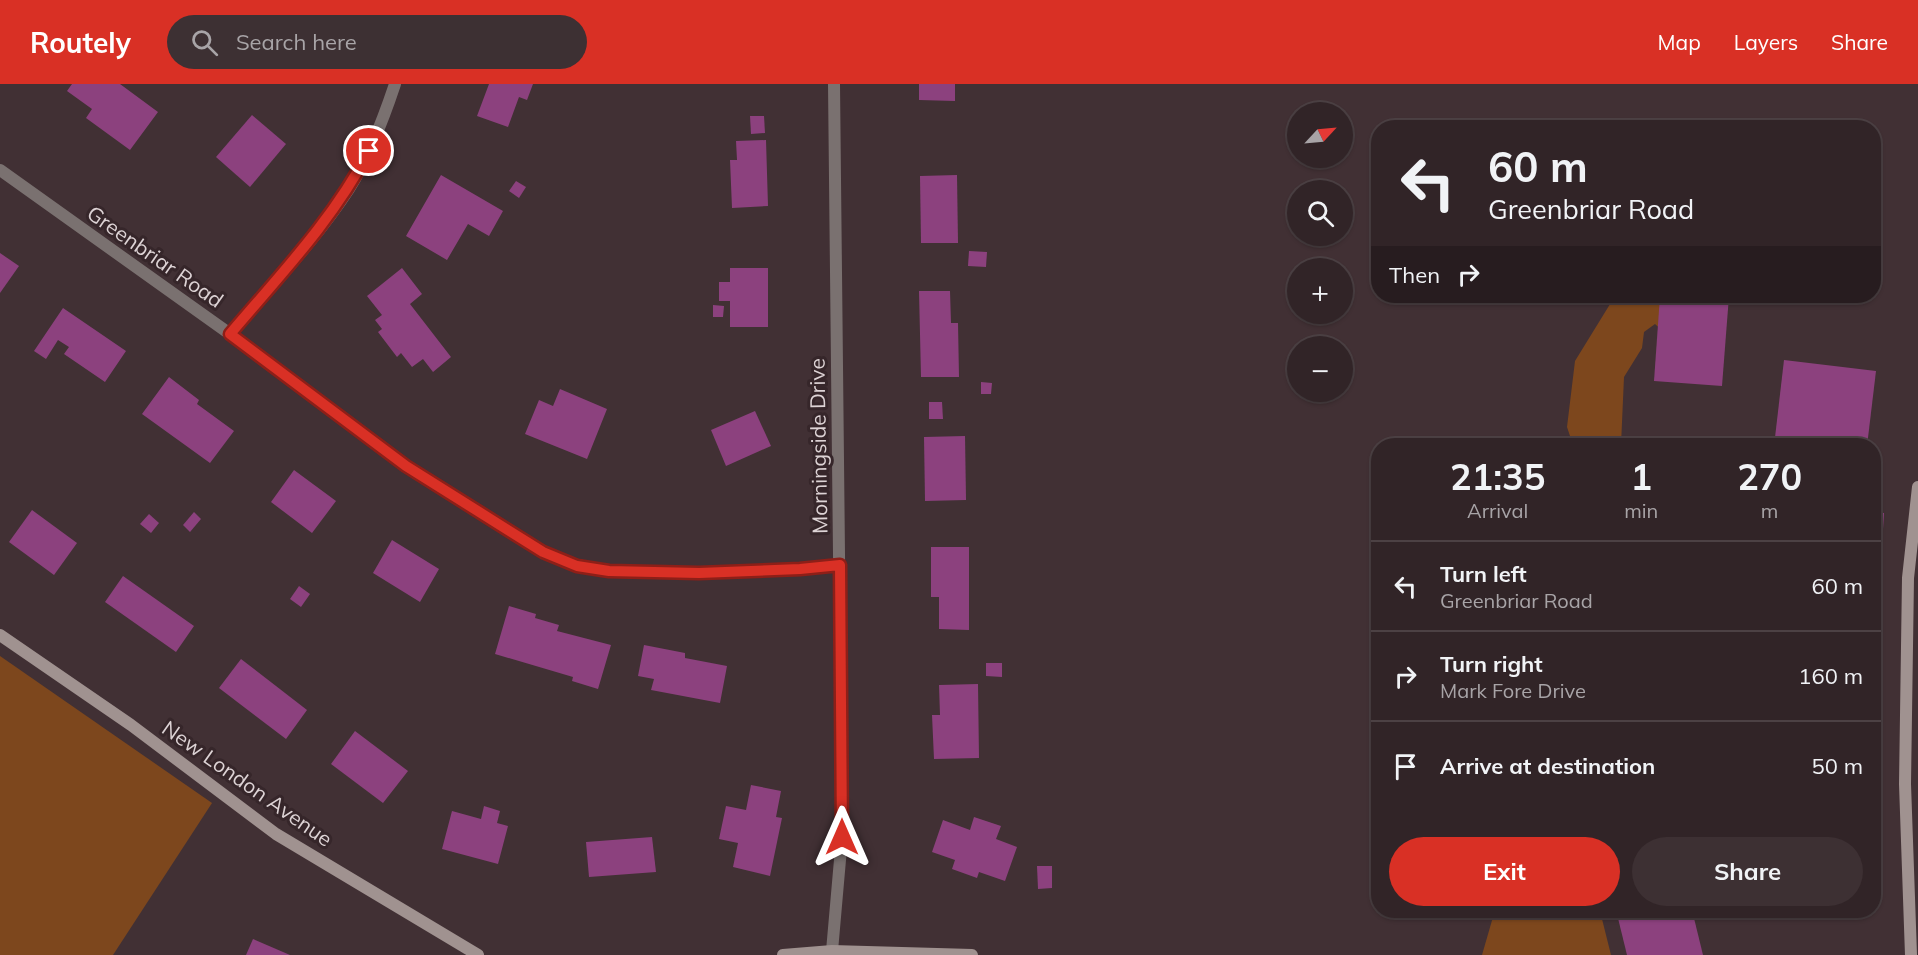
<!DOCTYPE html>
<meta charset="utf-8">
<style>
body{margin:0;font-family:Mulish,sans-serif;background:#3d3033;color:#f1f3f6;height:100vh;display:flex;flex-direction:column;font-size:22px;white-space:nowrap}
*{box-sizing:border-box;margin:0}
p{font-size:20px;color:#a8a4a7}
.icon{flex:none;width:33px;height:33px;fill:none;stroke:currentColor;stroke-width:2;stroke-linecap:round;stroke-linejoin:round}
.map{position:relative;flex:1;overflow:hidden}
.sheet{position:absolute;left:1371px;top:354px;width:510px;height:480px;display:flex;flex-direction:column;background:#312427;border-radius:24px;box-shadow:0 2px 4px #0004,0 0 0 2px #4c4144}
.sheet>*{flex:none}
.guide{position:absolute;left:1371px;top:36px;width:510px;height:183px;border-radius:24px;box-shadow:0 2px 4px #0004,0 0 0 2px #4c4144;background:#312427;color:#f1f3f6;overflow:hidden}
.needle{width:39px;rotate:64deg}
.tools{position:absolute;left:1287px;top:18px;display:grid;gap:12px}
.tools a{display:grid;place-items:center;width:66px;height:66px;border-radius:50%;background:#312427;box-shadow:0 2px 4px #0004,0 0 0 2px #4c4144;font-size:30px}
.pin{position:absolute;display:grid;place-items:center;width:51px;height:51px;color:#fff;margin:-26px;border:3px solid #fff;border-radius:50%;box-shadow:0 2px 6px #0007}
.me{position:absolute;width:66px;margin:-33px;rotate:0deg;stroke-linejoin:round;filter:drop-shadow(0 0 4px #0008)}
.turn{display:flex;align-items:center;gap:21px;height:126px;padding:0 18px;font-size:27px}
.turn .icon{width:78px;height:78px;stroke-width:2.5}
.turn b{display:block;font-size:42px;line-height:51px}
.then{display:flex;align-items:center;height:57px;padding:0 18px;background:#0003;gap:12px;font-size:22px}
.eta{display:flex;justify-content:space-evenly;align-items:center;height:102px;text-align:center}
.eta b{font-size:36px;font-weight:700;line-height:42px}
.cta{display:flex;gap:12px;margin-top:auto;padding:12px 18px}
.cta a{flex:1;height:69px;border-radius:36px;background:#d93025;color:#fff;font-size:24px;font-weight:700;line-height:69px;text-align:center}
.cta a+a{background:#3d3033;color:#f1f3f6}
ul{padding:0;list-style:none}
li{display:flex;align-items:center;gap:18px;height:90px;padding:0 18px;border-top:2px solid #4c4144}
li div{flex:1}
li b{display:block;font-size:22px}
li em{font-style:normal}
header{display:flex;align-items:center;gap:36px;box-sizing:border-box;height:84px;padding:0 30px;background:#d93025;color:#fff}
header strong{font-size:28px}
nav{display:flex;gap:33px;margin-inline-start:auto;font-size:21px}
.search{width:420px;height:54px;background:#3d3033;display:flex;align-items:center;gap:15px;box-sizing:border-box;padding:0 21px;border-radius:33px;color:#a8a4a7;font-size:22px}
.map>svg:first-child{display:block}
</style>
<header>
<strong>Routely</strong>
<div class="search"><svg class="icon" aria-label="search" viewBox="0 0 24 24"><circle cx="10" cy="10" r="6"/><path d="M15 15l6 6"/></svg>Search here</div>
<nav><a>Map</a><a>Layers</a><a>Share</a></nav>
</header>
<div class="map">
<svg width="1918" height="871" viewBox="0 0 1918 871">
<rect width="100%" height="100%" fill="#413034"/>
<!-- green -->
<g fill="#7d471d">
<polygon points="1615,212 1674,212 1673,256 1655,240 1644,248 1642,264 1624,293 1621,361 1573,361 1567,343 1575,277"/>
<polygon points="0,572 212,719 113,871 0,871"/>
<polygon points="1495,826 1600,827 1611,871 1482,871"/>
</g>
<!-- building -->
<g fill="#8c417e">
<polygon points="72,0 120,0 158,28 130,66 86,34 92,25 67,7"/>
<polygon points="489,0 533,0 527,16 519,13 508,43 477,32"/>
<polygon points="919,0 955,0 955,17 919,16"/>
<polygon points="252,31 286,60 250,103 216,73"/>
<polygon points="750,32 764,32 765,49 751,50"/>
<polygon points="766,56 768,122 732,124 730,76 737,76 736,57"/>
<polygon points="441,91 503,127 489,152 468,140 447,176 406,152"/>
<polygon points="957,91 958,159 921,159 920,92"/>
<polygon points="516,97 526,103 519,114 509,107"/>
<polygon points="969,167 987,168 986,183 968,182"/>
<polygon points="0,169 19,182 0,209"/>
<polygon points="402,184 422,210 410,220 451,273 433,288 423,275 412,283 401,269 397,273 378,248 382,245 375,236 382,231 367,212"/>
<polygon points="730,184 768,184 768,243 730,243 730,217 719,217 719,198 730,198"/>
<polygon points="919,207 950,207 951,239 958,239 959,293 921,293"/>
<polygon points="1660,212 1729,212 1722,302 1654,297"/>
<polygon points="713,221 724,222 723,233 713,233"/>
<polygon points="63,224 126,267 105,298 64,270 69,263 58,256 46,275 34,267"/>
<polygon points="1784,276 1876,287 1867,362 1774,362"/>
<polygon points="169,293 199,316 197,320 234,347 210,379 142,330"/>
<polygon points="981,298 992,299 991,310 981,310"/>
<polygon points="560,305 607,325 587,375 525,350 539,316 553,322"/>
<polygon points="929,318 942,318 943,335 929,335"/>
<polygon points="755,327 771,362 726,382 711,346"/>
<polygon points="965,352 966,416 925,417 924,353"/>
<polygon points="294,386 336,417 312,449 271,418"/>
<polygon points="32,426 77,459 54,491 9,458"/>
<polygon points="194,428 201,435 190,448 183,441"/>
<polygon points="1874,428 1884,429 1877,539 1874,539"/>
<polygon points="149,430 159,439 151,449 140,440"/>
<polygon points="392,456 439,485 420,518 373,489"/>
<polygon points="931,463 969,463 969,546 939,545 939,513 931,513"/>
<polygon points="123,492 194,542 176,568 105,518"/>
<polygon points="299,502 310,510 301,523 290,515"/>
<polygon points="509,522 536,530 535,534 559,541 557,547 611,561 598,605 572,597 573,593 495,570"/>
<polygon points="644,561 685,569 685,574 727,582 720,619 651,606 654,595 638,592"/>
<polygon points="241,575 307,626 286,655 219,604"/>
<polygon points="986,579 1002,579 1002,593 986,592"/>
<polygon points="978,600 979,674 934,675 932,631 940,631 939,601"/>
<polygon points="355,647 408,687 383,719 331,680"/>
<polygon points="751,701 781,707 776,733 782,734 770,792 733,783 738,759 719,755 726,722 746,726"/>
<polygon points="484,722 500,727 497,739 508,742 498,780 442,765 452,727 481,735"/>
<polygon points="974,733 1001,742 996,755 1017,763 1005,797 979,788 977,794 952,785 955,776 932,768 943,736 970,746"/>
<polygon points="652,753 656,788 589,793 586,758"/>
<polygon points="1037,782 1052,782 1052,804 1038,805"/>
<polygon points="1616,826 1692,826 1703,871 1627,871"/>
<polygon points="253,855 290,871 246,871"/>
</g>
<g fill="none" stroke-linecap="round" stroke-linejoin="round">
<!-- street -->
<g stroke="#7a7170" stroke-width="12">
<polyline points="0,86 230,250 406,383 543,468 577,481 609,487 699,489 800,485 840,481"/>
<path d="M230 250C270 203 315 157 349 105 369 73 383 36 395 0"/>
<polyline points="832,867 842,753 834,0"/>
</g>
<!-- secondary -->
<g stroke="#a09290" stroke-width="12">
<polyline points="0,551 131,641 276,750 478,871"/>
<polyline points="783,871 832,867 972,871"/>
<polyline points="1911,871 1905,700 1908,494 1918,403"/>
</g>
</g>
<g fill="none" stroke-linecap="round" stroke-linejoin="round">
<defs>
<path id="route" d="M369 67C333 136 280 191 230 250L406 382 543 468 577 482 609 487 699 489 800 485 840 481 842 753"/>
</defs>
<!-- route casing -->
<use href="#route" stroke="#8d1f18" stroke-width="15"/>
<!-- route -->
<use href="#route" stroke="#d93025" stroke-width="10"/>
</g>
<g text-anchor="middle" stroke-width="6" stroke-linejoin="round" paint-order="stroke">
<!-- street labels -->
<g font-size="21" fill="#ddd3d5" stroke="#36262a">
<text transform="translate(155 173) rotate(35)" y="7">Greenbriar Road</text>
<text transform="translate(819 362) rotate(-91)" y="7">Morningside Drive</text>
<text transform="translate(247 700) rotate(35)" y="7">New London Avenue</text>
</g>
</g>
</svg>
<div class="tools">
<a><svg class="needle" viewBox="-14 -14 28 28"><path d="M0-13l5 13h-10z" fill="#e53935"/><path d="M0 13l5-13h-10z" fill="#a8a4a7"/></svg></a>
<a><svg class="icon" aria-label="search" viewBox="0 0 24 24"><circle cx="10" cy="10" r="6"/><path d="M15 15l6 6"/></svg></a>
<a>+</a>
<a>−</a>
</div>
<div class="pin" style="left:369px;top:67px;background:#d93025"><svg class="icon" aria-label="arrive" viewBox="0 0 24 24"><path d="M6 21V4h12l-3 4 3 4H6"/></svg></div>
<svg class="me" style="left:842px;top:753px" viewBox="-20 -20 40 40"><path d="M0-17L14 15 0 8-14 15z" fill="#d93025" stroke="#fff" stroke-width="4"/></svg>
<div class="guide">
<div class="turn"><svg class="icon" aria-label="left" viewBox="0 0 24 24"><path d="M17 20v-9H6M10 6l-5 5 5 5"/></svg><div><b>60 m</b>Greenbriar Road</div></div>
<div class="then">Then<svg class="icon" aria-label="right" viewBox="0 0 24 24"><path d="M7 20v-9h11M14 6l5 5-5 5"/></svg></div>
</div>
<section class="sheet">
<div class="eta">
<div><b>21:35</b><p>Arrival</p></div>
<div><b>1</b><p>min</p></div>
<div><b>270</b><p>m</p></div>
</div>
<ul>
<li><svg class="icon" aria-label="left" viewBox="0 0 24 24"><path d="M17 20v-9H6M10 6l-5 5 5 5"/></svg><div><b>Turn left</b><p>Greenbriar Road</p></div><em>60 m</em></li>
<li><svg class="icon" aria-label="right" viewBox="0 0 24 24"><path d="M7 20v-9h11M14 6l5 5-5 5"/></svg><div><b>Turn right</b><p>Mark Fore Drive</p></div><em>160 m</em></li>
<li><svg class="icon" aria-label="arrive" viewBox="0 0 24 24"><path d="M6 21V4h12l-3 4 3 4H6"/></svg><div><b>Arrive at destination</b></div><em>50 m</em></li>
</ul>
<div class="cta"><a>Exit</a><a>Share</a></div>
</section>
</div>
